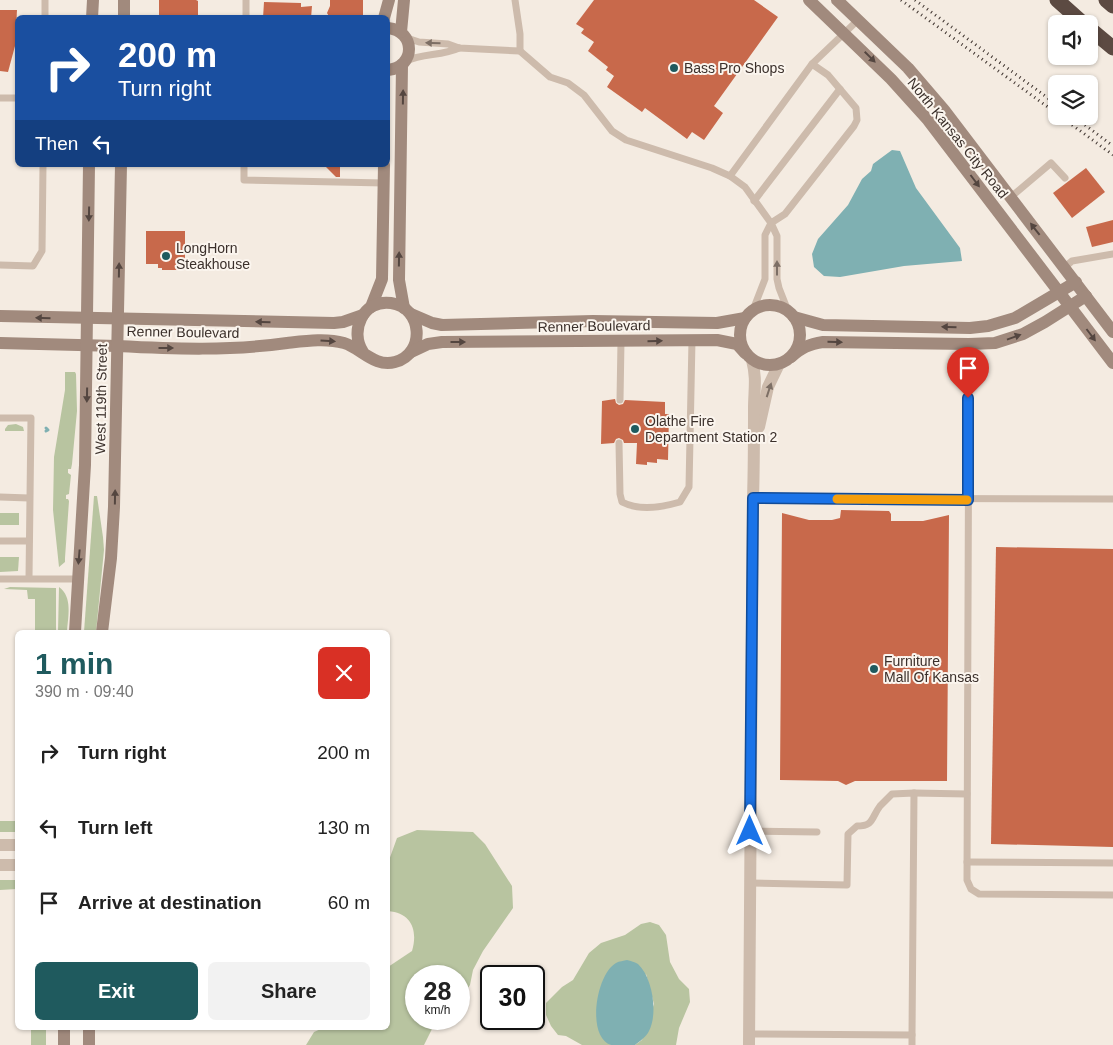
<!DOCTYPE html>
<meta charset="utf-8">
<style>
body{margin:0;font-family:Helvetica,sans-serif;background:#f2f2f2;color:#222;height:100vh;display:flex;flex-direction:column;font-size:19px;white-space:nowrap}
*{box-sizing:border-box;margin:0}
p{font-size:16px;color:#767676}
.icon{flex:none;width:28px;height:28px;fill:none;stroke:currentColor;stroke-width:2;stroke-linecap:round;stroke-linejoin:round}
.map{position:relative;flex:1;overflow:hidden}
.sheet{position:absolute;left:15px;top:630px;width:375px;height:400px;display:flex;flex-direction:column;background:#fff;border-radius:8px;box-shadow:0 1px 4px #0004}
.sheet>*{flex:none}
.top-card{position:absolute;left:15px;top:15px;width:375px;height:152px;border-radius:8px;box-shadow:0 1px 4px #0004;background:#1a4fa0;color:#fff;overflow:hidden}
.tools{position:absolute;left:1048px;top:15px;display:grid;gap:10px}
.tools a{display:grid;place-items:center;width:50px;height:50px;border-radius:8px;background:#fff;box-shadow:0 1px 4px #0004;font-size:25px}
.speed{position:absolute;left:405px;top:965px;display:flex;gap:10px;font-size:25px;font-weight:700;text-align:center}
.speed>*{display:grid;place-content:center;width:65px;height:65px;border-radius:50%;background:#fff;box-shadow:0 1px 4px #0004;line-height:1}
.speed small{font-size:12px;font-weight:400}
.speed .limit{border:2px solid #111;border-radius:8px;background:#fff;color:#111}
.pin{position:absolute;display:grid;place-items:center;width:42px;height:42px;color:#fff;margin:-51px -21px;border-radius:50% 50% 50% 0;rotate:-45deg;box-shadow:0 0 5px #0007}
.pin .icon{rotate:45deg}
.me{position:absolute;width:55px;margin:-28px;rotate:0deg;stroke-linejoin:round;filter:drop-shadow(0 0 4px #0008)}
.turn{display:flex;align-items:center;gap:18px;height:105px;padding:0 20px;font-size:22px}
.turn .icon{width:65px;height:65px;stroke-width:2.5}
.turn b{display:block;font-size:35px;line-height:42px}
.then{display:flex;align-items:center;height:48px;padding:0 20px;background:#0003;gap:10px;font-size:19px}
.round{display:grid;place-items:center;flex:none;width:52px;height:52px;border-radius:8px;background:#f2f2f2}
.head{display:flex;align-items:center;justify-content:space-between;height:85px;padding:0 20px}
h1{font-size:30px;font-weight:700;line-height:38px;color:#1f5a5e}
.button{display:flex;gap:10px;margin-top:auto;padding:10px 20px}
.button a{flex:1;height:58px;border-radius:8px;background:#1f5a5e;color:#fff;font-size:20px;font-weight:700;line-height:58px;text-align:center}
.button a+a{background:#f2f2f2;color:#222}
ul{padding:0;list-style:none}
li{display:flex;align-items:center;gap:15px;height:75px;padding:0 20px}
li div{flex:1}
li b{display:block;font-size:19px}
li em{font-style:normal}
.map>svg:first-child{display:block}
</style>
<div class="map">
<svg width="1113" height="1045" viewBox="0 0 1113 1045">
<rect width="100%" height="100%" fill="#f4ebe1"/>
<!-- green -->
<g fill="#b8c4a0">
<polygon points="65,372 75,372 76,374 77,411 72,464 71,469 68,469 68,473 71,475 69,494 66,495 66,499 68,499 69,501 65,558 65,562 59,567 53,510 54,457 65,390"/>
<polygon points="16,424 23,427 24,431 5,431 5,429 8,425"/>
<polygon points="94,496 97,496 103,537 104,550 96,632 84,632"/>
<rect x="0" y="513" width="19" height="12"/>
<polygon points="0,557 19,557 18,571 0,572"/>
<polygon points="10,587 56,588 56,632 35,632 35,599 28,599 27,590 4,589"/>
<path d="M59 587C73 597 68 617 67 632H58Z"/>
<rect x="0" y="821" width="17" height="11"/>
<path d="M417 830 473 832 485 844 512 886 513 908 483 951 473 970 470 985 460 999 459 1000V976H416V1019H437L424 1045H306L314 1032 323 1028H388V967L412 951C418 931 412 913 388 911V863L397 838Z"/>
<polygon points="0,880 17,880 17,889 0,890"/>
<polygon points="650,922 659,925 666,935 670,962 679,979 689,989 690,1002 679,1028 676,1045 635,1045 642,1040 654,1004 646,974 610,1044 612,1045 582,1045 566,1036 558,1035 551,1026 546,1015 546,1003 562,987 573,980 589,953 601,943 625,935 641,924"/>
<rect x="31" y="1028" width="15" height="17"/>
</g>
<!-- water -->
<g fill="#7fb0b2">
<polygon points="892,150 900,151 916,188 960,248 962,261 904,266 840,277 824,276 814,267 812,254 818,239 848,205 862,179 871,171 873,164"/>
<path d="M627 960C631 961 635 962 638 964 653 978 658 1014 649 1031 646 1037 640 1041 635 1045 628 1045 618 1045 611 1045 586 1037 596 974 616 963 619 961 624 961 627 960Z"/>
</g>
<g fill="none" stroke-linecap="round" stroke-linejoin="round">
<!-- stream -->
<polyline stroke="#7fb0b2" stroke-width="3" points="46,431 48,430 46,428"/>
</g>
<!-- building -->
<g fill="#c8694b">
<polygon points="159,0 196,0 198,1 198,16 188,16 184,18 159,16"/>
<polygon points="330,0 363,0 363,16 330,18 327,13 330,6"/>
<polygon points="594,0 754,0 778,17 714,106 723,113 704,140 692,132 687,139 645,108 642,112 607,87 614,76 606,70 608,67 588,51 594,42 581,33 584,29 576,24"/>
<polygon points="264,2 301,3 301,7 312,6 311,18 263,18"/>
<polygon points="0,10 17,10 15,46 8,72 0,71"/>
<polygon points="324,165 340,165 340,177 336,177"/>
<polygon points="1086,168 1105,192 1072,218 1053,193"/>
<polygon points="1113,220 1113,242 1092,247 1086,227"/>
<polygon points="146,231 185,231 185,270 162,270 162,268 158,268 158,264 146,264"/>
<polygon points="615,399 616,403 619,405 623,404 625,400 665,402 665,414 669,414 668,460 657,459 657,463 647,462 647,465 636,464 637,443 624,443 623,440 619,438 616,439 614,443 601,444 602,401"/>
<polygon points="841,510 889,511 891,514 891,521 923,521 949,515 947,781 855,781 846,785 838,781 780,780 782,513 809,520 832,520 840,518"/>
<polygon points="996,547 1113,549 1113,847 991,844"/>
</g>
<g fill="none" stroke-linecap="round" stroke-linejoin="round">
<!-- lane -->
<g stroke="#cdbbac" stroke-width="7">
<polyline points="45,0 45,18"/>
<polyline points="515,0 520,34 520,51"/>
<polyline points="246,18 246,0"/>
<polyline points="407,38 419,42 448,44 459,48 520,51 550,77 568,83 584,95 612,131 626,140 712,168 730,176 745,187 771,223 777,236 777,279 779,288 788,311"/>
<path d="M406 61C423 53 442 56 459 48"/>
<polyline points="0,98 18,98"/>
<polyline points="244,165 244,180 384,183"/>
<polyline points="730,176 812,64 858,20"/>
<polyline points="1011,197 1051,163 1065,178"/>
<polyline points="754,201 840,89"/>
<polyline points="0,265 33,266 42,251 43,165"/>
<polyline points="1065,267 1072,261 1113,254"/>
<polyline points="753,310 765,279 765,235 771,223 785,214 854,126 857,120 856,108 828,75 812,64"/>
<polyline points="969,344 967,880 971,889 979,894 1113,895"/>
<polyline points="620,400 621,341"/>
<polyline points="0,418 31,418 29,578"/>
<path d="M619 443 620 494 622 502C639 511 663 507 680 502L689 487 692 340"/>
<polyline points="0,497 29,498"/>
<polyline points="753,498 1113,499"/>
<polyline points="0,541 29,541"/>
<polyline points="0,579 77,579"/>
<polyline points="914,793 967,794"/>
<polyline points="750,831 817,832"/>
<polyline points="967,862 1113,863"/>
<path d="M749 1034 912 1035 914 793 892 794C888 798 884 802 880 806 871 818 874 826 857 826L848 834 847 885 750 883"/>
<polyline points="912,1035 912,1045"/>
</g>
<!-- street -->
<g stroke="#cdbbac" stroke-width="12">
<polyline points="759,427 768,387 779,364"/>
<polyline points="0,845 18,845"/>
<polyline points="0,865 18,865"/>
<path d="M749 1045 753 498C754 468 754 439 754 409 754 390 757 379 752 360"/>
</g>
<!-- secondary -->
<g stroke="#a18a7d" stroke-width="12">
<polyline points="809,0 891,79 928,120 1113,363"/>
<polyline points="837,0 908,68 944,110 1113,332"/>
<polyline points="92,18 93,0"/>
<polyline points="124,18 124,0"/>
<polyline points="384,18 389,0"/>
<path d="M388 28C416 31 416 67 388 70"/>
<polyline points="401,32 404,0"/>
<polyline points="402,65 399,280 404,308"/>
<circle cx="770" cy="335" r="30"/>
<polyline points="371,307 382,279 384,165"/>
<polyline points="411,314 432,323 442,325 593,321 717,323 745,318"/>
<polyline points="0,316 334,323 343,322 363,315"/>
<polyline points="794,317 823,325 970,328 988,326 1015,318 1076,282"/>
<path d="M0 343C39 344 78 345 117 346 174 349 231 351 287 343 305 341 326 338 344 343 361 348 375 368 395 362 426 354 423 307 391 303 363 299 349 331 363 352"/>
<polyline points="411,352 428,344 442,342 717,340 737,344 745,353"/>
<path d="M791 357C801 348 809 344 823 342L969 344 995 343 1023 334 1045 322 1086 296"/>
<polyline points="75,632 85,465 89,165"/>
<polyline points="102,632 111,558 114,507 121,165"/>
<polyline points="64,1045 64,1028"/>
<polyline points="89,1045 89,1028"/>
</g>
<!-- highway -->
<g stroke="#5c4a42" stroke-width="15">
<polyline points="1057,0 1084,24"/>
<polyline points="1106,0 1113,6"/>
<polyline points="1089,28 1113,48"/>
</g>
<!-- rail -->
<g stroke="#3b302b" stroke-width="3" stroke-dasharray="1 4" stroke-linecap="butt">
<polyline points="901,0 1056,113"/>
<polyline points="915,0 1056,104"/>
<polyline points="1060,116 1113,155"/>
<polyline points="1073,116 1113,146"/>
</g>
</g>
<!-- one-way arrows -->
<defs><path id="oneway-solid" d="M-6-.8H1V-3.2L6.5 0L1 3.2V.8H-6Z" transform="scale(1.25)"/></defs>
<g fill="#7d6f65">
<use href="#oneway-solid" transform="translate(433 43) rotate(-178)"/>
<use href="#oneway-solid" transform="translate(777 268) rotate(-90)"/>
<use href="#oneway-solid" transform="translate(769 390) rotate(-72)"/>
</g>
<g fill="#544640">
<use href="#oneway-solid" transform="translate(870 57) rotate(45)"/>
<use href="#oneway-solid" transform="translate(403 97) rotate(-89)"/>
<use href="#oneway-solid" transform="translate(975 181) rotate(53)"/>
<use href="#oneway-solid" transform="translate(89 214) rotate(91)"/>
<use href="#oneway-solid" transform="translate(1035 229) rotate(-128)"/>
<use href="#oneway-solid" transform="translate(399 259) rotate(-89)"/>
<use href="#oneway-solid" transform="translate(119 270) rotate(-89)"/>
<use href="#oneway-solid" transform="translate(43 318) rotate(-178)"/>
<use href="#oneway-solid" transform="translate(263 322) rotate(-179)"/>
<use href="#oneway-solid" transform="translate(949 327) rotate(-179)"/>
<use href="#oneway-solid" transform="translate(1091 335) rotate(53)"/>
<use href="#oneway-solid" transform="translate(1014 337) rotate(-20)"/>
<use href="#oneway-solid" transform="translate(328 341) rotate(4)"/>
<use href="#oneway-solid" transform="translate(655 341) rotate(-1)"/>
<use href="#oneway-solid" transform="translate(458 342)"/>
<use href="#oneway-solid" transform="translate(835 342) rotate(1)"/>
<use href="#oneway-solid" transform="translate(166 348)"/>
<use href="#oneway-solid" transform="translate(87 395) rotate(91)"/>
<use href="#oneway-solid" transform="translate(115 497) rotate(-89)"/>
<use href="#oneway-solid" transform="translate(79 557) rotate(95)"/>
</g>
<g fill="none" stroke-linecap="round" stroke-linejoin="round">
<defs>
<polyline id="route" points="750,831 753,498 968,500 968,398"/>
</defs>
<!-- route casing -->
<use href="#route" stroke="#114b97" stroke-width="12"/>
<!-- route -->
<use href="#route" stroke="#1a73e8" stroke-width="9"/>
<!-- slow -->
<polyline stroke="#f59e0b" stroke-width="9" points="837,499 967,500"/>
</g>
<!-- markers -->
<g fill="#1f5a5e" stroke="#fbf5ee" stroke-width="2">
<circle cx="674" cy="68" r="5"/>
<circle cx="166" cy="256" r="5"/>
<circle cx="635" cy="429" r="5"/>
<circle cx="874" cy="669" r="5"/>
</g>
<g text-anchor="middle" stroke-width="4" stroke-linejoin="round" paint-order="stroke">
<!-- poi labels -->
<g font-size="14" fill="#3b302b" stroke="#fbf5ee" text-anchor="start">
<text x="684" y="73">Bass Pro Shops</text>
<text x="176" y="253">LongHorn<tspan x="176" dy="16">Steakhouse</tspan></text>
<text x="645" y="426">Olathe Fire<tspan x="645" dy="16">Department Station 2</tspan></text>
<text x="884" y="666">Furniture<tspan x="884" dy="16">Mall Of Kansas</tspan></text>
</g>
<!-- street labels -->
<g font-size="14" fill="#3b302b" stroke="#fbf5ee">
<text transform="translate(958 138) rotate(51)" y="5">North Kansas City Road</text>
<text transform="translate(594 326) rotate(-1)" y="5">Renner Boulevard</text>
<text transform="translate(183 332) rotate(1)" y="5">Renner Boulevard</text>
<text transform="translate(101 399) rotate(-89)" y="5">West 119th Street</text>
</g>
</g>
</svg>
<div class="tools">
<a><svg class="icon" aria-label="sound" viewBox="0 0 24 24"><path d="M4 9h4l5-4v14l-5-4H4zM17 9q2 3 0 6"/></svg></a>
<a><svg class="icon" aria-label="layers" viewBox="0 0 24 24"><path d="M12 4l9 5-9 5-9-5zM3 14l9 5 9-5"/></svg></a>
</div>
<div class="speed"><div>28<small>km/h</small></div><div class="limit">30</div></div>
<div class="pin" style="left:968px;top:398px;background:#d93025"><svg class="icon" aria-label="arrive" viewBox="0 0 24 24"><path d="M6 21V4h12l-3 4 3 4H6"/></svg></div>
<svg class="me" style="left:750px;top:831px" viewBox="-20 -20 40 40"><path d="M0-17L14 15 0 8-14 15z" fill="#1a73e8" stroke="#fff" stroke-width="4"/></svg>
<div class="top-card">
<div class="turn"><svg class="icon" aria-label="right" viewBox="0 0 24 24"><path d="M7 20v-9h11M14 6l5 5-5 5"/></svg><div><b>200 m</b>Turn right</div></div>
<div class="then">Then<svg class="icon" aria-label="left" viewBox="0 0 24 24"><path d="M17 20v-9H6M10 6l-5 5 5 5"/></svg></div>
</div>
<section class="sheet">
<div class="head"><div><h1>1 min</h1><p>390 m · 09:40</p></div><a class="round" style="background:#d93025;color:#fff"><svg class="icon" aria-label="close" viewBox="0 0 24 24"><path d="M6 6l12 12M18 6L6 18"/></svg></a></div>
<ul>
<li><svg class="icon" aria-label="right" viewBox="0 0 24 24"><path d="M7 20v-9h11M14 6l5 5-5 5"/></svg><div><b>Turn right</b></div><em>200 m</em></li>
<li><svg class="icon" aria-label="left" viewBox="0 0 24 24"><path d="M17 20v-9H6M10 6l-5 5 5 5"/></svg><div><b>Turn left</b></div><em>130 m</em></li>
<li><svg class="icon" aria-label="arrive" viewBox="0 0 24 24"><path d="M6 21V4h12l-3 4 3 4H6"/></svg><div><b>Arrive at destination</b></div><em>60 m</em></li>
</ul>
<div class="button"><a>Exit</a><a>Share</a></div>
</section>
</div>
